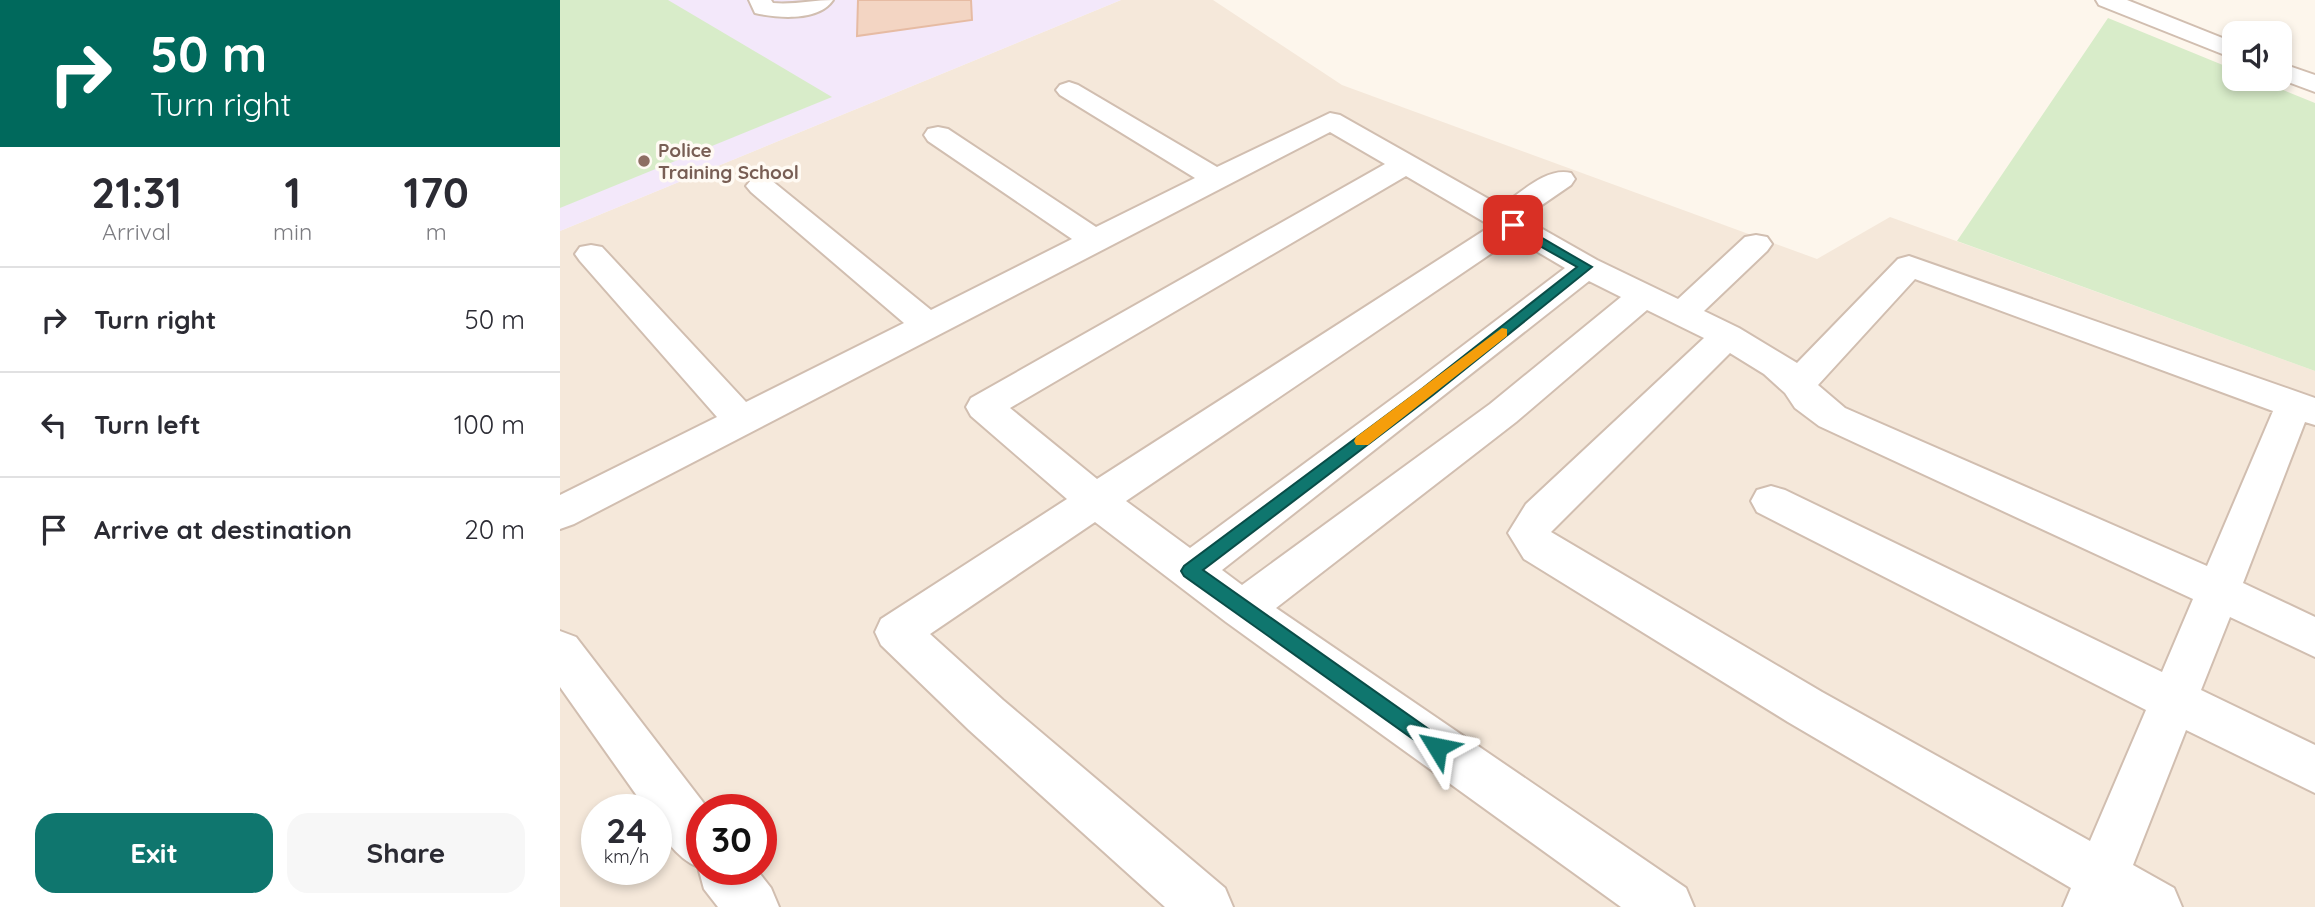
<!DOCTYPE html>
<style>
body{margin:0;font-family:Quicksand,sans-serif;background:#f7f7f7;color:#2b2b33;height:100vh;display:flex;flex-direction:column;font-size:26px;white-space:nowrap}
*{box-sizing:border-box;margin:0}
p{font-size:23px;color:#7c7c81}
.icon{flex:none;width:38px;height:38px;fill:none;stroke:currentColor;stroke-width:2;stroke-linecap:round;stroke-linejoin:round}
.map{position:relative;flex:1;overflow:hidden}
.panel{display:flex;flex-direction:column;background:#fff;width:560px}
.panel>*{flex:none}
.guide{background:#00695c;color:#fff;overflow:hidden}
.fabs{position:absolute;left:1662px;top:21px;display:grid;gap:14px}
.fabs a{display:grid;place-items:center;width:70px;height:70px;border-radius:14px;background:#fff;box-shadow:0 4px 10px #0003;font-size:35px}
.speed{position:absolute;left:21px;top:794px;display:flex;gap:14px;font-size:35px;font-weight:700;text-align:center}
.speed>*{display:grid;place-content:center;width:91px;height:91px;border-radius:50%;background:#fff;box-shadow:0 4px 10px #0003;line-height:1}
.speed small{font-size:18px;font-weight:400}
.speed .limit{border:10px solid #d22;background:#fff;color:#111}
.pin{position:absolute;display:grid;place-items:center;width:60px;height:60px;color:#fff;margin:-30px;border-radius:14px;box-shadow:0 4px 10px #0006}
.me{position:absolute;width:77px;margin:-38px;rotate:305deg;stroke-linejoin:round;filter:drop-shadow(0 0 5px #0008)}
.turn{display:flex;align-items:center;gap:24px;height:147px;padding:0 35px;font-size:32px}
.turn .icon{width:91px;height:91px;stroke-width:2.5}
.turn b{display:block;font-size:49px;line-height:60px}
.eta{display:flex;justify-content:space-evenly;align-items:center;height:119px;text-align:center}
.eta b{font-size:42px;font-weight:700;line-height:49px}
.primary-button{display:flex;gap:14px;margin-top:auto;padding:14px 35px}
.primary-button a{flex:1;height:80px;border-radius:21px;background:#0f766e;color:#fff;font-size:28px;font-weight:700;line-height:80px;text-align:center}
.primary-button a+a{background:#f7f7f7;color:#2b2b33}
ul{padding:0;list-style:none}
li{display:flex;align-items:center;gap:21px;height:105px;padding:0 35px;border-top:2px solid #e1e1e2}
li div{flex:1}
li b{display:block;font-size:26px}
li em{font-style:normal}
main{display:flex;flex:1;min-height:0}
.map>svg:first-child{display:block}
</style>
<main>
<section class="panel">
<div class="guide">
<div class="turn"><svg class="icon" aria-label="right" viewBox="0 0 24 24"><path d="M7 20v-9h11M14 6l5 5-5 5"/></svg><div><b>50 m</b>Turn right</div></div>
</div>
<div class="eta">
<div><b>21:31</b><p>Arrival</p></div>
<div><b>1</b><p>min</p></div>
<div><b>170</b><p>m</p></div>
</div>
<ul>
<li><svg class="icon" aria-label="right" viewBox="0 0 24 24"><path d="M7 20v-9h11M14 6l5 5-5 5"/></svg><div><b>Turn right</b></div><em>50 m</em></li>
<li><svg class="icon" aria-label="left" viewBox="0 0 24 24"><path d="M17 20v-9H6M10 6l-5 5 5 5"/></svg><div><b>Turn left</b></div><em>100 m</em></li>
<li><svg class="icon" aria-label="arrive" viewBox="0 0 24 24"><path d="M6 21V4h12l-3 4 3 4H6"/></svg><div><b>Arrive at destination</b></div><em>20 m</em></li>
</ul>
<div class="primary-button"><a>Exit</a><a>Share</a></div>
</section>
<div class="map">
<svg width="1755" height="907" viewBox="0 0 1755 907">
<rect width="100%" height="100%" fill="#fdf6ec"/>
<!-- residential -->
<path fill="#f5e8da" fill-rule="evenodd" d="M561 0H653L782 85 1257 259 1330 217 1755 371V907H0V231ZM37 810H96V870H37ZM142 810H201V870H142Z"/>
<!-- education -->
<polygon fill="#f3e8fa" points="0,0 561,0 0,231"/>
<!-- green -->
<g fill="#d8ecc9">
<polygon points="0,0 108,0 272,97 0,208"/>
<polygon points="1548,18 1675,70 1675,79 1696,79 1755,103 1755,371 1397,241"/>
</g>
<!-- building -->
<polygon fill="#f3d5c3" stroke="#e6bba3" stroke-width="2" points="298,0 411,0 412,20 297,36"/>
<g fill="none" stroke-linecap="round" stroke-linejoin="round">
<defs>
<g id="minor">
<path d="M189 0H211L213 3C233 5 253 0 273 0 258 22 217 18 195 13Z"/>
<polygon points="1536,0 1567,0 1675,43 1675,59 1539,5"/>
<polygon points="1720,63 1755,75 1755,92 1720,79"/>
<path d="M509 82 518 85 657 167 770 113 780 115 941 206C961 193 986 167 1011 173L1015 179 1011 185 963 218 1037 260 1118 299 1185 237 1196 235 1207 237 1212 244 1207 251 1144 311 1179 328 1237 363 1338 259 1349 256 1755 398V425L1745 422 1683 583 1755 617V657L1670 617 1641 690 1755 745V793L1626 730 1573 865 1614 888 1622 907H1503L1511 888 1228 722 964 559 948 533 966 504 1144 338 1087 310 956 422 716 608 1126 888 1134 907H1061L666 622 535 522 370 634 443 700 665 888 673 907H605L409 730 321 645 315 632 321 619 507 499 411 416 406 407 411 398 825 164 770 132 14 524 0 529V495L157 417 20 261 15 254 20 247 31 245 42 247 186 402 344 323 191 192 186 186 191 180 201 177 211 180 371 310 512 239 368 141 364 135 368 129 378 127 388 129 536 227 635 178 500 95 496 90 500 85ZM846 176 931 226 537 479 450 408ZM954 238 1005 268 855 382 630 548 566 501ZM1355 279 1713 411 1647 566 1285 408 1258 385ZM1029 281 1061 297 930 404 682 585 662 570ZM1170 353 1204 374 1225 393 1235 408 1259 426 1633 599 1602 672 1225 490 1211 486 1197 490 1191 501 1197 512 1586 710 1530 841 1262 692 991 532Z"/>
<path d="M0 631 16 637 149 810H142V870H197L211 888 219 907H158L144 889 138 867C118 859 96 833 96 810H87L0 687Z"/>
</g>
</defs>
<!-- minor casing -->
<use href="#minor" stroke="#d1beb0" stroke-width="4"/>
<!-- minor -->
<use href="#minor" fill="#fff" fill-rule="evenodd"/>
</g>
<!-- route -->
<polygon fill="#0f766e" stroke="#0a4d48" stroke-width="2" points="953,221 1032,267 873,395 643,570 884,740 887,747 884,753 877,756 624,576 621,571 624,566 863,388 1017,267 948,228 946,225"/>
<!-- slow -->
<polygon fill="#f59e0b" points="942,328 947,329 947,336 808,445 796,445 794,441 796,437"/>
<!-- markers -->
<circle fill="#8d6e63" stroke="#fffaf3" stroke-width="2.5" cx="84" cy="161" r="7"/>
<g text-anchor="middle" stroke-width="7" stroke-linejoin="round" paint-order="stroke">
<!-- far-education labels -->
<g font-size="19" font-weight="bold" fill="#785e54" stroke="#fffaf3" text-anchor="start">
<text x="98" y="157">Police<tspan x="98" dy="22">Training School</tspan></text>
</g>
</g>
</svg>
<div class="fabs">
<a><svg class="icon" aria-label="sound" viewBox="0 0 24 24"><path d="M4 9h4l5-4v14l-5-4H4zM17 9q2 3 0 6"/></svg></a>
</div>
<div class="speed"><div>24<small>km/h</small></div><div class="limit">30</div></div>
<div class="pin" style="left:953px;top:225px;background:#d93025"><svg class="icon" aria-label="arrive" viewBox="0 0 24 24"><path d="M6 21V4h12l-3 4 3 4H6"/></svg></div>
<svg class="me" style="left:877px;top:747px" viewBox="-20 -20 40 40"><path d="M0-17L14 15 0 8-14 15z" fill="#0f766e" stroke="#fff" stroke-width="4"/></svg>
</div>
</main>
